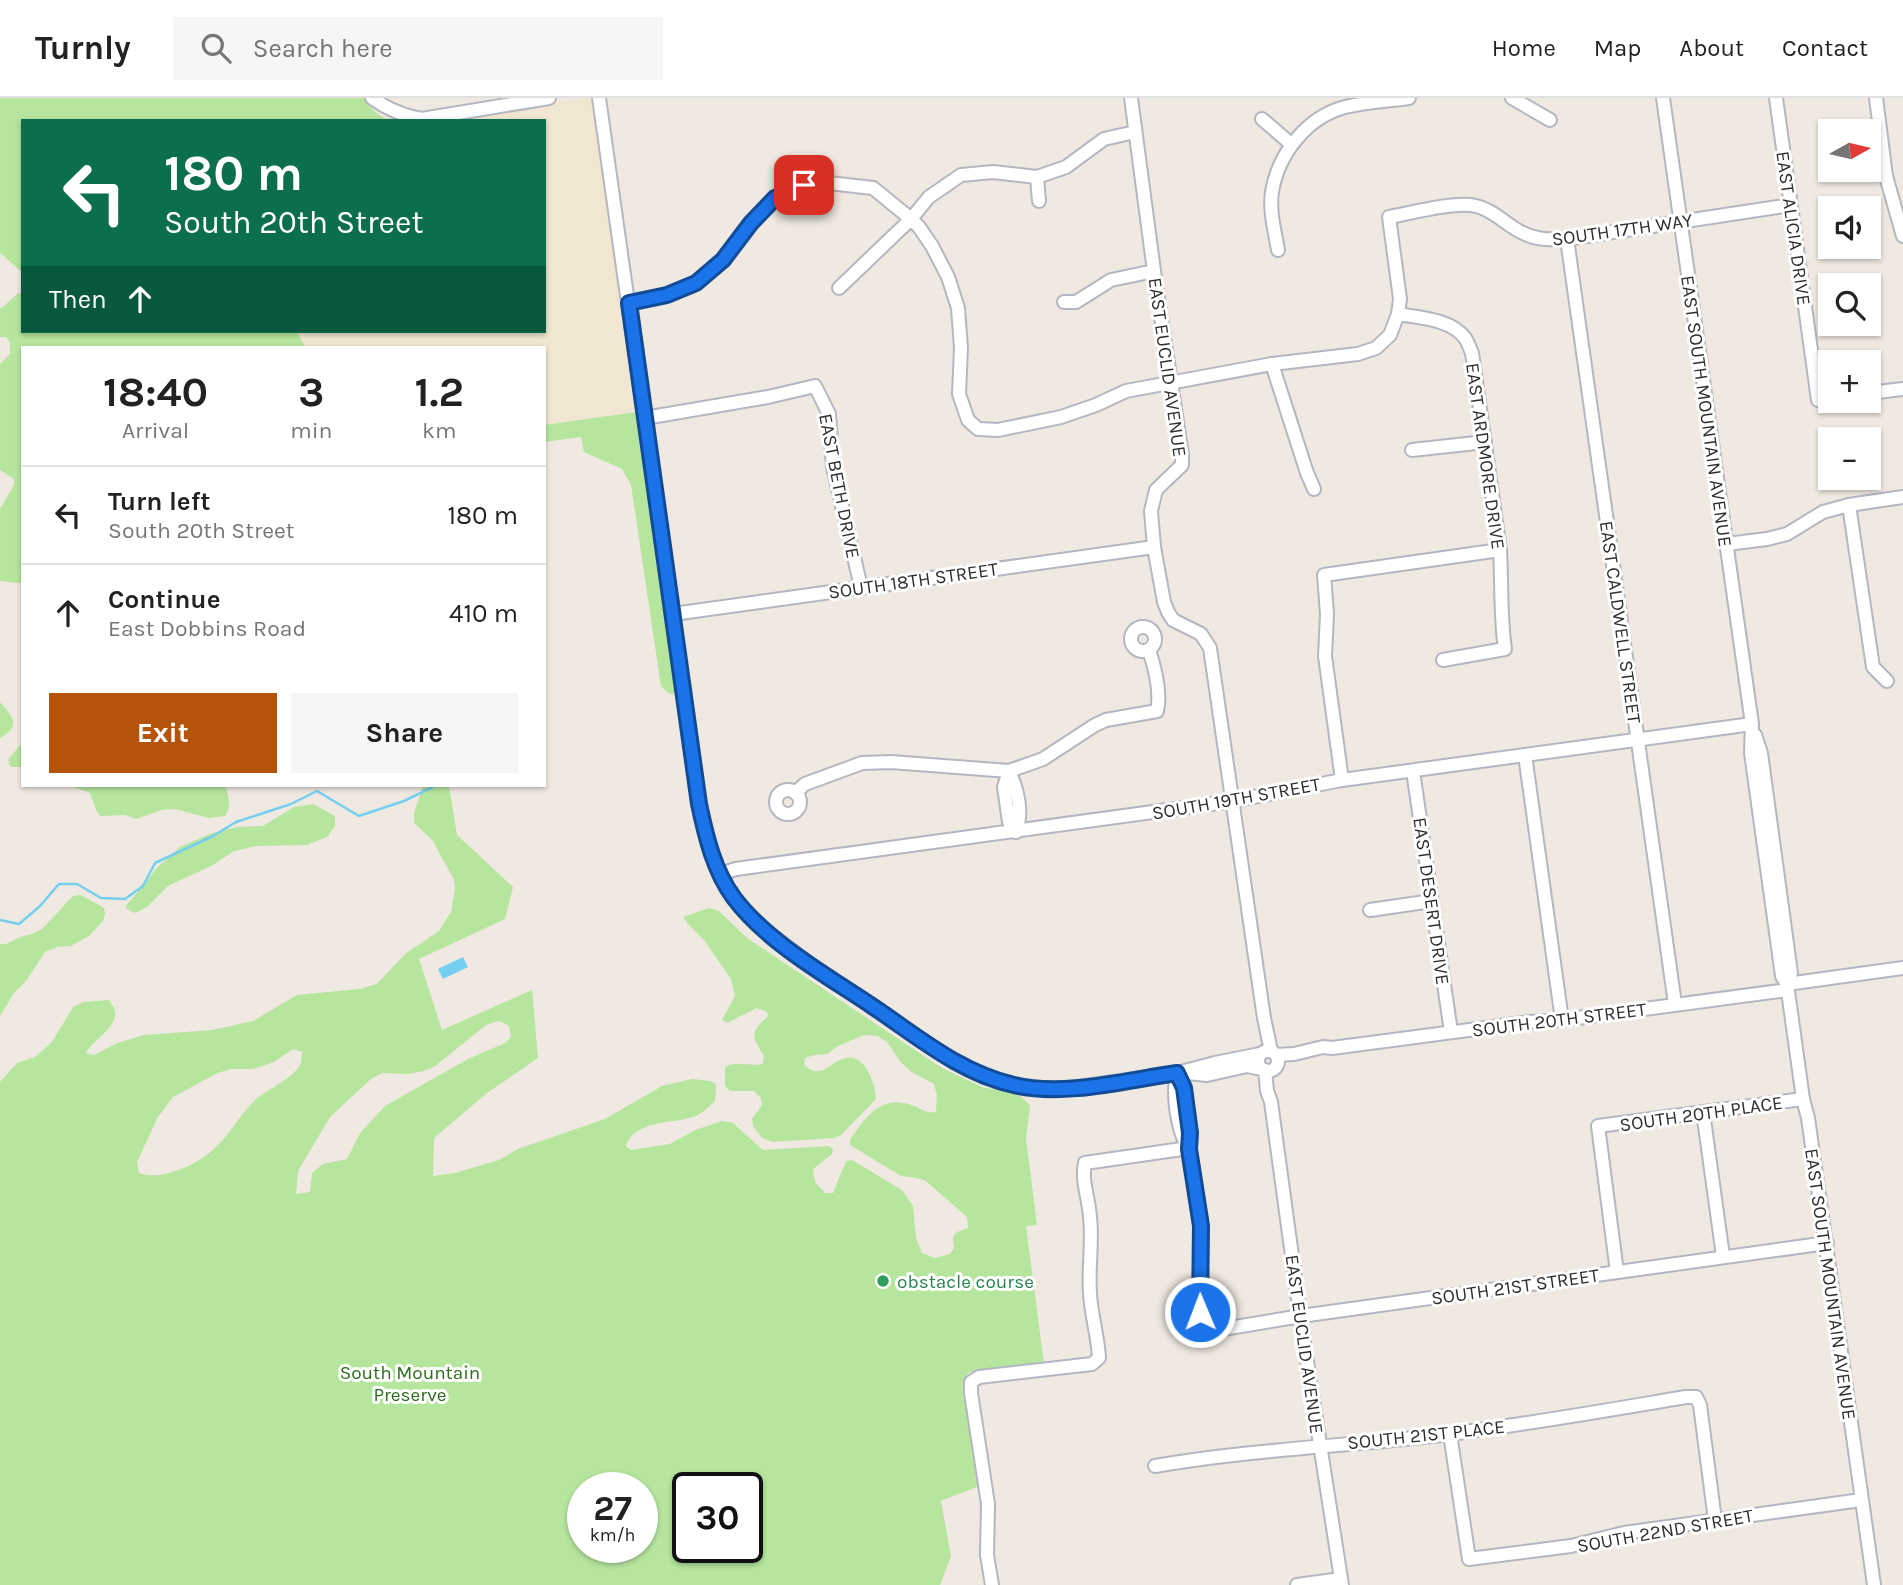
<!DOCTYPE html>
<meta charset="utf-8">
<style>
body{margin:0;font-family:Karla,sans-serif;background:#f6f6f6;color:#222;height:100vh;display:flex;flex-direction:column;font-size:26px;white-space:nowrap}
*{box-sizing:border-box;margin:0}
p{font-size:23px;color:#767676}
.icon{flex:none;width:38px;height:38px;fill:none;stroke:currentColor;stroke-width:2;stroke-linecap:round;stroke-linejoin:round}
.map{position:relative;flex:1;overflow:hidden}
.panel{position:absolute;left:21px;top:248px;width:525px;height:441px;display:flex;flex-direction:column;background:#fff;border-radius:0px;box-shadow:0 2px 5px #0004}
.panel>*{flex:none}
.top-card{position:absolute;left:21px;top:21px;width:525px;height:214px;border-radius:0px;box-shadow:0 2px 5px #0004;background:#0b6e4f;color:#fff;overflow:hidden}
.needle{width:46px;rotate:82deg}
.fabs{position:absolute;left:1818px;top:21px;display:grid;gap:14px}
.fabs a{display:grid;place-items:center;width:63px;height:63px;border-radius:0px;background:#fff;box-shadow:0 2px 5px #0004;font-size:35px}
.speed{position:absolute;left:567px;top:1374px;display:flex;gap:14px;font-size:35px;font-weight:700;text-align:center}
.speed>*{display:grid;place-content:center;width:91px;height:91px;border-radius:50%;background:#fff;box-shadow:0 2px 5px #0004;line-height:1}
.speed small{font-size:18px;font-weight:400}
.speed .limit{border:4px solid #111;border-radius:10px;background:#fff;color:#111}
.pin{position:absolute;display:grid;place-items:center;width:60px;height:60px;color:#fff;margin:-30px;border-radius:14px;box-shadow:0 4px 10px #0006}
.me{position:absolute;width:77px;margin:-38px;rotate:359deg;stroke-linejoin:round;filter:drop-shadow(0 0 5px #0008)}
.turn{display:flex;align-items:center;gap:24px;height:147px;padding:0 28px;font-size:32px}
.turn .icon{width:91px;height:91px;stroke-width:2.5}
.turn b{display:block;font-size:49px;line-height:60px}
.then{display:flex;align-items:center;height:66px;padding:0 28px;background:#0003;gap:14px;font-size:26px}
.eta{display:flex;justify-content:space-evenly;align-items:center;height:119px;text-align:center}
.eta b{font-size:42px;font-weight:700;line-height:49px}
.cta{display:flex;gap:14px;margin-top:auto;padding:14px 28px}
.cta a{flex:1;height:80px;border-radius:0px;background:#b45309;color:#fff;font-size:28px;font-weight:700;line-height:80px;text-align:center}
.cta a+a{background:#f6f6f6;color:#222}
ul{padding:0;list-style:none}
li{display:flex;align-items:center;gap:21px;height:98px;padding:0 28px;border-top:2px solid #e0e0e0}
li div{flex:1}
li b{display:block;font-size:26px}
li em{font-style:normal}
header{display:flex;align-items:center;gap:42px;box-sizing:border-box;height:98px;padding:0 35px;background:#fff;border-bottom:2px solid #e0e0e0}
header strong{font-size:33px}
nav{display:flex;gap:38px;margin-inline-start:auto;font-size:24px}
.search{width:490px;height:63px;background:#f6f6f6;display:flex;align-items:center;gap:18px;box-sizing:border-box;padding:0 24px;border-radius:0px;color:#767676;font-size:26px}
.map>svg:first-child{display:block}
</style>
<header>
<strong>Turnly</strong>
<div class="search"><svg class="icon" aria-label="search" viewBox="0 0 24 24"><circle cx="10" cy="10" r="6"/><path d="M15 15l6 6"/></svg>Search here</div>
<nav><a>Home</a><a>Map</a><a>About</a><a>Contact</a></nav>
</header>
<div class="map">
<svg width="1903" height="1487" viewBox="0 0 1903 1487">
<rect width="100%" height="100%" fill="#efe9e1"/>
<!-- education -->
<polygon fill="#f0e6d1" points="587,0 593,0 637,314 544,327 544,250 306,250 296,233 544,233 544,23 422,23"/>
<!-- green -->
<g fill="#b6e59e" fill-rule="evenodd">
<path d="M0 0H364C372 12 378 18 391 23H23V175L0 155Z"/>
<polygon points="23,194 23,233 296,233 306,250 23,250 23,484 18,485 0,483 0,411 14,387 14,381 0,372 0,266 10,256 10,245 6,239 0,239 0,210 2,210 17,196"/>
<polygon points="637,314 677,595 669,596 661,588 631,387 622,371 584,354 581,339 544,344 544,327"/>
<path d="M0 604C13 619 22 628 0 640Z"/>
<polygon points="23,646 23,669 11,669 8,662 20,647"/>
<path d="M69 688H225C229 699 232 708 225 718L209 720 175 711 162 712 136 721 125 717 100 718C94 711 94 702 89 694Z"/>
<path d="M423 688H449L457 737 513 789 505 821 419 861 442 932 532 892 538 960 487 995 434 1040 433 1078 455 1075 499 1062 518 1051 605 1021 662 988 692 981 711 983 716 987 715 1003C710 1007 704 1014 698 1017 676 1027 635 1020 626 1048L631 1052 670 1046 695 1032 722 1023 733 1025 763 1052 829 1048 833 1051 832 1056 813 1071 815 1084 825 1095H833L846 1063 852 1062 902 1092 913 1108 916 1140 922 1155 935 1160 950 1156 954 1150 953 1139 957 1134 968 1130 967 1119 926 1083 917 1080 901 1078 850 1047V1042C866 1018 882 995 914 1008 922 1011 927 1016 936 1014L937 997 934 986 910 973 900 963 887 944 877 938 864 937 838 948 827 956 814 957 805 960 804 967C809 971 813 974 820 973 827 972 833 965 840 962 863 950 875 983 876 1001L841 1037 834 1040 772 1044 762 1040 753 1028 752 1021 762 1007 761 1000 754 993H730L725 988V969C737 962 750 969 763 966L764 958C751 937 750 935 768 918L767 914 757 910 727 925 722 922 735 898 731 881 704 842 689 827 683 819 709 810 719 813 747 840 942 970 982 989 1018 996 1030 1007 1026 1040 1037 1127 1026 1128 1044 1266 992 1273 979 1271 968 1275C961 1287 961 1294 966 1307L979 1388 941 1403 951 1458 940 1487H0V984L17 965 35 959 52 944 73 909 84 904 109 902C111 906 114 909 115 913 118 929 93 942 86 955L94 957 117 945 144 937 212 932 253 923 297 897 359 891 377 886 405 856 439 833 451 814 455 791 454 782 433 743 414 725V715ZM499 923 509 928 511 939 505 945 468 961 385 1008 360 1035 347 1061 323 1066 312 1075 310 1094 296 1096 298 1073 330 1019 372 980 383 975 408 976 423 973 434 969 486 927ZM293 951 302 954C302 956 301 964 301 965 295 980 267 991 255 1002 241 1016 231 1034 217 1048 201 1065 162 1084 139 1075L137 1064 158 1019 173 999 218 975 231 971H253L274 964ZM583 1390H642V1449H583ZM688 1390H747V1449H688Z"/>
<polygon points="313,706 335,718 335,728 327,739 307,747 257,748 234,753 213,767 168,788 147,809 135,815 127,811 126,808 157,770 180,749 212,735 237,729 263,728 294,709"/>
<polygon points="81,797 104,810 105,816 103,823 89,838 71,848 57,849 45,854 26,883 14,895 0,918 0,846 6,846 20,839 32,836 42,831 73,798"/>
</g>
<!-- water -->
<polygon fill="#75cff0" points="463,859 468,869 443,881 438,871"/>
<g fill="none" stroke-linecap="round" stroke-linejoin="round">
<!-- stream -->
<polyline stroke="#75cff0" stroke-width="2.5" points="0,822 19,826 40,808 59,786 77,786 101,800 125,801 143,788 155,765 213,738 236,724 291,706 317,693 359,718 404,703 435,688"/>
<defs>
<g id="minor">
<path d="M372 0C387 11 404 18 422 21L549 0"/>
<polyline points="599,0 699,706 711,755 720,776 734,800 758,827 806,863 944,957 984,979 1029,990 1064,991 1177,975 1215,965 1260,956"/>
<polyline points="1131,0 1154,173 1182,357 1182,367 1156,392 1151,413 1154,449 1164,504 1168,514 1173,522 1201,536 1210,550 1264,920 1271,953"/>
<polyline points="1512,0 1550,22"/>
<polyline points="1663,0 1752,626 1751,655 1782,878 1787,886 1803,1001 1808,1020 1874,1487"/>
<polyline points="1776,0 1818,302 1830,301"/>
<polyline points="1876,0 1886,78 1903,138"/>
<polyline points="1262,21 1291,46"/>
<polyline points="1037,79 1039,103"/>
<polyline points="1567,141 1675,906"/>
<path d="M1278 152C1275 134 1269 113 1272 94 1278 56 1307 19 1345 9 1366 4 1388 3 1409 0"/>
<path d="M839 190 911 121 919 129 932 148 948 179 958 210 961 250 959 296 968 322 978 331 998 332 1061 319 1096 307 1126 293 1272 266 1358 256 1376 250 1390 237 1398 216 1400 201 1389 119C1411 115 1455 103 1476 108 1490 111 1503 123 1514 130 1532 142 1547 142 1567 141L1791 107"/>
<polyline points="1064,204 1076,204 1111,182 1154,173"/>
<polyline points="629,205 667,197 696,185 723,162 751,125 775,100 804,87 829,85 873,90 911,121 929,99 961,77 993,74 1037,79 1066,69 1104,41 1135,34"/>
<path d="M1398 216C1420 220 1451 221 1465 240 1468 244 1470 251 1472 255L1500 452C1502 485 1500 517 1505 551L1443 562"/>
<polyline points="1272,266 1307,375 1314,391"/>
<polyline points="1869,295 1903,291"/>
<polyline points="645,320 768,299 815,288 829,316 833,369 861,489"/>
<polyline points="1412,352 1485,344"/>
<polyline points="1849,407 1873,569 1887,583"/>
<polyline points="1727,446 1767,441 1787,436 1823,414 1849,407 1903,399"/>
<polyline points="673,516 1154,449"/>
<circle cx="1143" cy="541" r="12"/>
<polyline points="1755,637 1761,655 1791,875 1787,886"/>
<polyline points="1525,657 1562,922"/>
<polyline points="1009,673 1004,689 1009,724 1016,734"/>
<path d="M1009 673C1018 692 1023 713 1016 734"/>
<polyline points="1413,673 1451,934"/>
<polyline points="1342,682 1325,558 1327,516 1324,477 1500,452"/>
<circle cx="788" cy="704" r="12"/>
<path d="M795 695 805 686 862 665 891 664 1009 673 1043 661 1095 627 1106 622 1157 613C1161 595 1155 570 1149 552"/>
<polyline points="720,776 736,771 1233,703 1342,682 1752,626"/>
<polyline points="1370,812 1432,803"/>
<polyline points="1787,886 1903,870"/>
<circle cx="1268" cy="963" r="10"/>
<polyline points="1276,957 1294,956 1323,949 1332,950 1530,924 1562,922 1787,892"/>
<polyline points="1265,972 1267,993 1271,1004 1302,1231 1342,1487"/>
<path d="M1177 975C1188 997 1189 1025 1189 1049 1189 1076 1200 1103 1201 1130 1202 1165 1196 1198 1205 1232L1223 1231 1301 1218 1827 1145"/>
<path d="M1177 975C1172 996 1177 1031 1188 1050"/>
<polyline points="1188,975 1207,977 1247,968 1262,971"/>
<polyline points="1703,1014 1723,1158"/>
<polyline points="1617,1174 1598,1028 1803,1001"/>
<polyline points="1450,1336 1469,1461 1571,1448 1624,1435 1861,1402"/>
<path d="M1155 1368C1253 1351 1352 1348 1450 1336 1529 1326 1608 1312 1686 1299H1696L1700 1307 1715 1422"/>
<path d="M992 1487 987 1457 988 1406 971 1295V1284L979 1279 1092 1266 1099 1260C1098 1238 1091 1217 1090 1195 1088 1170 1093 1145 1090 1119 1089 1101 1081 1083 1085 1065L1189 1050"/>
<polyline points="1297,1487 1341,1481"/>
</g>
</defs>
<!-- minor casing -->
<use href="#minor" stroke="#b4b7c1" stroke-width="16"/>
<!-- minor -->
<use href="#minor" stroke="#fff" stroke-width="12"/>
</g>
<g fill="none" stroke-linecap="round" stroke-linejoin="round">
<defs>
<path id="route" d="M804 87 775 100 751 125 723 162 696 185 667 197 629 205 699 706C706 739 714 773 734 800 767 844 826 877 872 908 917 938 960 975 1014 987 1064 999 1127 982 1177 975L1184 990 1190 1035 1189 1051 1201 1128 1200 1214"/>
</defs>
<!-- route casing -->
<use href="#route" stroke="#114b97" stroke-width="18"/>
<!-- route -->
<use href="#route" stroke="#1a73e8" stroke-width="12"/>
</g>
<!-- markers -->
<circle fill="#2e9e5b" stroke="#fff" stroke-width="2.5" cx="883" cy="1183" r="7"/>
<g text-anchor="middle" stroke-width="6" stroke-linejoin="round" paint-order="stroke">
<!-- street labels -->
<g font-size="19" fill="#2e2e2e" stroke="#fff">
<text transform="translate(1794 130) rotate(82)" y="7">EAST ALICIA DRIVE</text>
<text transform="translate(1622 131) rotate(-8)" y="7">SOUTH 17TH WAY</text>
<text transform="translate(1168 269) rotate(82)" y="7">EAST EUCLID AVENUE</text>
<text transform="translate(1707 313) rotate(82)" y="7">EAST SOUTH MOUNTAIN AVENUE</text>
<text transform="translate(1486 358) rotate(82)" y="7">EAST ARDMORE DRIVE</text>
<text transform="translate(840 388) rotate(79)" y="7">EAST BETH DRIVE</text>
<text transform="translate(913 482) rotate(-8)" y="7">SOUTH 18TH STREET</text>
<text transform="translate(1621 524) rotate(82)" y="7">EAST CALDWELL STREET</text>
<text transform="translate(1236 700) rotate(-10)" y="7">SOUTH 19TH STREET</text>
<text transform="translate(1432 803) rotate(82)" y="7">EAST DESERT DRIVE</text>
<text transform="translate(1559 921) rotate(-7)" y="7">SOUTH 20TH STREET</text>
<text transform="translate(1701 1015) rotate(-8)" y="7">SOUTH 20TH PLACE</text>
<text transform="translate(1831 1186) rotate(82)" y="7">EAST SOUTH MOUNTAIN AVENUE</text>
<text transform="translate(1515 1188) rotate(-8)" y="7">SOUTH 21ST STREET</text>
<text transform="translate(1305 1246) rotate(82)" y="7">EAST EUCLID AVENUE</text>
<text transform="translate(1426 1336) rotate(-6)" y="7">SOUTH 21ST PLACE</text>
<text transform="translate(1665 1432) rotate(-10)" y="7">SOUTH 22ND STREET</text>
</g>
<!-- leisure labels -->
<g font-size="19" fill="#27864d" stroke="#fff" text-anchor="start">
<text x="897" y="1190">obstacle course</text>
</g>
<!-- park labels -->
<g font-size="19" fill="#2c6e1b" stroke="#fff">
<text x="410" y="1281">South Mountain<tspan x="410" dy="22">Preserve</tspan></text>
</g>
</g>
</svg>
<div class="fabs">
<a><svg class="needle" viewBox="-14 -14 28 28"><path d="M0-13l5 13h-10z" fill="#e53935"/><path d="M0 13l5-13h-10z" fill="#767676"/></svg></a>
<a><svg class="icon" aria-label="sound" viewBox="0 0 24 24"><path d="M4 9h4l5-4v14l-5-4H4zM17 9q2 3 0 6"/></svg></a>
<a><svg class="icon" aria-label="search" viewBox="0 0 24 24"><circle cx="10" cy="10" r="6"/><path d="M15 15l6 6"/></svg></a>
<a>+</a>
<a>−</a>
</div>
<div class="speed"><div>27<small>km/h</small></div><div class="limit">30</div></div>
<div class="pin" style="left:804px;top:87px;background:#d93025"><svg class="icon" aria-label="arrive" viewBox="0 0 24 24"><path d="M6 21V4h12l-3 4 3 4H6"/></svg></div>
<svg class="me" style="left:1200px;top:1214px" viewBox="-20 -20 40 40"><circle r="17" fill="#1a73e8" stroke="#fff" stroke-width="3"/><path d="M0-11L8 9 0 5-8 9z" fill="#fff"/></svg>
<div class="top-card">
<div class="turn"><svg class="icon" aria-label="left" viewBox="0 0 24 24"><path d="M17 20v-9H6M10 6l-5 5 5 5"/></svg><div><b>180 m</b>South 20th Street</div></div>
<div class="then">Then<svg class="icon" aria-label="ahead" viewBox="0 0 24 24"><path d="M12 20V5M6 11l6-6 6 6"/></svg></div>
</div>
<section class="panel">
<div class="eta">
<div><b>18:40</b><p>Arrival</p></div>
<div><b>3</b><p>min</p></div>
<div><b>1.2</b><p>km</p></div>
</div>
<ul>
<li><svg class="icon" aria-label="left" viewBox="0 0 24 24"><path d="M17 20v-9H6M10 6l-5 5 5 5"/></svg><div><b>Turn left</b><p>South 20th Street</p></div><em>180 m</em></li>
<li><svg class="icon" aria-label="ahead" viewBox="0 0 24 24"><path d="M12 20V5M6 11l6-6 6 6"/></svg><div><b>Continue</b><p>East Dobbins Road</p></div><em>410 m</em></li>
</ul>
<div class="cta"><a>Exit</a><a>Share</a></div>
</section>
</div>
